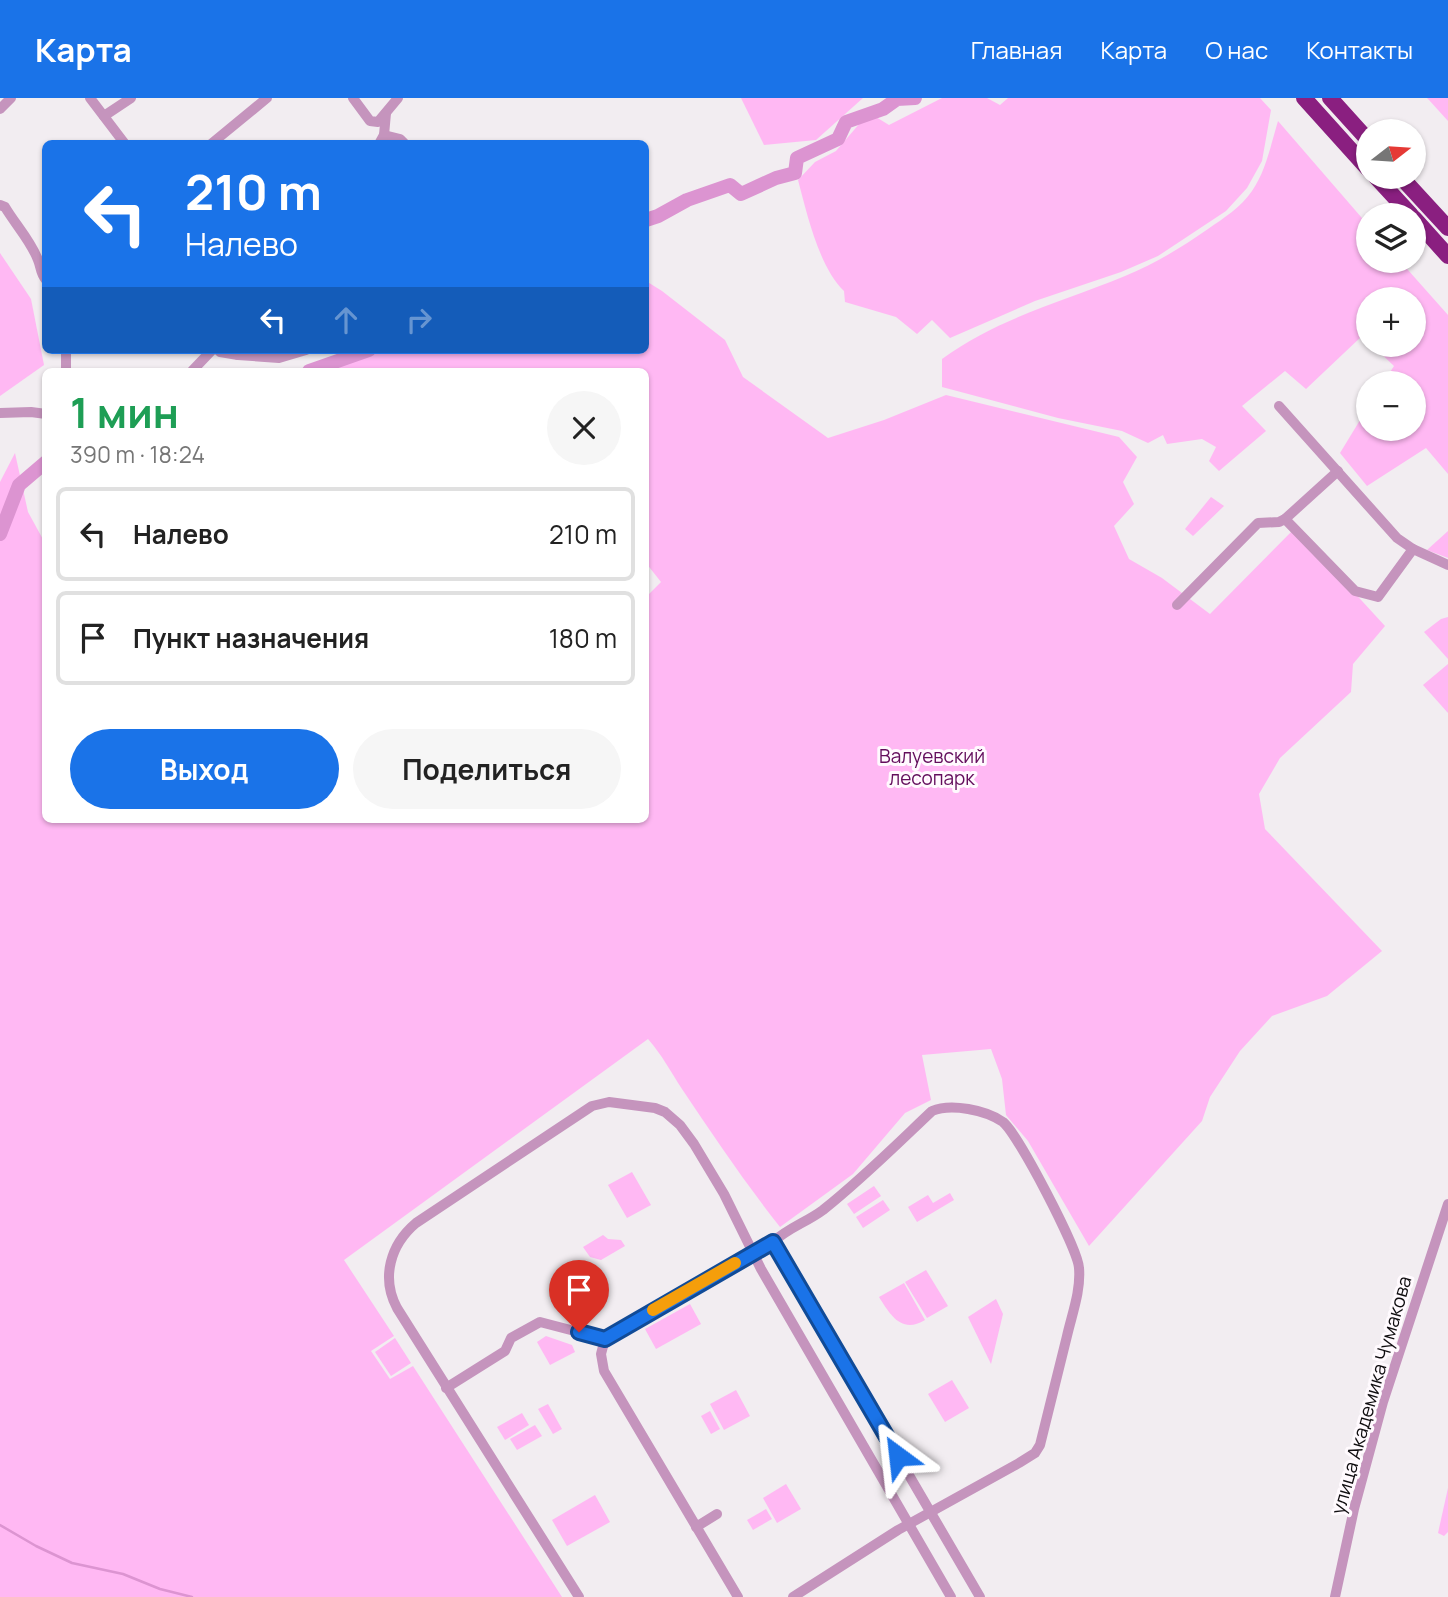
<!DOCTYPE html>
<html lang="ru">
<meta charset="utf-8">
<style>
body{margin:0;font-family:Manrope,sans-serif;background:#f6f6f6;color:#222;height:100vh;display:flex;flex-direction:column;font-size:26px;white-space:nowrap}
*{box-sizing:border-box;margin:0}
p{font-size:23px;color:#767676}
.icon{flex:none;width:38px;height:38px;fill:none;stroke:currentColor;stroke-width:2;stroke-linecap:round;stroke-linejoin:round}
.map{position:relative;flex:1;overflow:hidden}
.details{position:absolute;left:42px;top:270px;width:607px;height:455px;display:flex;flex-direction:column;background:#fff;border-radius:10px;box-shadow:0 2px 5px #0004}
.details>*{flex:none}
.banner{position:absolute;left:42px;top:42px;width:607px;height:214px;border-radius:10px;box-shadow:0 2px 5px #0004;background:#1a73e8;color:#fff;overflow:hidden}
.needle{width:46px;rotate:73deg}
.tools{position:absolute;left:1356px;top:21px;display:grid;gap:14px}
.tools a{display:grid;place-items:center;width:70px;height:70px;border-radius:50%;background:#fff;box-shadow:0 2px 5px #0004;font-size:35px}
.pin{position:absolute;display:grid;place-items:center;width:60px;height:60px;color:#fff;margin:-72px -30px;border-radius:50% 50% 50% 0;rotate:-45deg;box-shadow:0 0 7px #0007}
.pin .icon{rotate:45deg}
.me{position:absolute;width:77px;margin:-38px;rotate:330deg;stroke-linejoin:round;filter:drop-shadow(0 0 5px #0008)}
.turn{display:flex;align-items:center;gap:24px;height:147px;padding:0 28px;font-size:32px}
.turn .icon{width:91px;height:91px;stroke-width:2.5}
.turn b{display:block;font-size:49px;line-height:60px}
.lanes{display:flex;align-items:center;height:66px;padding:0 28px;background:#0003;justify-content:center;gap:35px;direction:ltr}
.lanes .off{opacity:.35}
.round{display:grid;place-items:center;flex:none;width:74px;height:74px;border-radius:37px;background:#f6f6f6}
.headline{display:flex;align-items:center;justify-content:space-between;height:119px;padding:0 28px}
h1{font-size:42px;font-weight:700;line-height:52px;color:#1e9e55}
.button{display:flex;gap:14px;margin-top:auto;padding:14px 28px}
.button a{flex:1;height:80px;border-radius:42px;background:#1a73e8;color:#fff;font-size:28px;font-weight:700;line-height:80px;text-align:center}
.button a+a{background:#f6f6f6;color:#222}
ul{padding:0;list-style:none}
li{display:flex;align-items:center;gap:21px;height:94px;margin:0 14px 10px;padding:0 14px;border:4px solid #e0e0e0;border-radius:10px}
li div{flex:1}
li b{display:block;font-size:26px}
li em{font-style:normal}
header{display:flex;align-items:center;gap:42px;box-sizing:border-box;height:98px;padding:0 35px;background:#1a73e8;color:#fff}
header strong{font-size:33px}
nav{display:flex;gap:38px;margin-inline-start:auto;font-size:24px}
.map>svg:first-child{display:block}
</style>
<header>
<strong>Карта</strong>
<nav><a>Главная</a><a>Карта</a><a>О нас</a><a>Контакты</a></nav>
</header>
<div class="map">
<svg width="1448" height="1499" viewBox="0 0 1448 1499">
<rect width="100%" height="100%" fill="#f2edf1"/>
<!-- green -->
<g fill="#ffb8f3">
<polygon points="741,0 863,0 816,42 764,47"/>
<path d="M942 0H987L1000 7 1008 0H1260L1271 12 1262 63 1247 90 1226 113 1158 158 1121 174 1035 203 950 240 932 222 917 236 896 219 845 204 844 193C819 169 807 116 798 82L815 64 836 53 860 25 876 19 889 27Z"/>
<polygon points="1427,0 1448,0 1448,23 1429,2"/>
<path d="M1278 23 1368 127V163H1400L1448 217V376L1426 350 1367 388 1340 355 1368 309V331H1414V285H1383L1394 268 1372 247H1414V201H1368V244L1362 238 1306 291 1285 273 1242 308 1266 333 1219 373 1209 363 1216 349 1202 341 1167 346 1163 337 1148 345 1122 333 1058 320 942 289V261C1000 219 1060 205 1125 178 1155 166 1182 149 1208 131 1224 120 1241 109 1252 93 1266 73 1271 46 1278 23Z"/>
<polygon points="0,155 31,201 44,267 0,298"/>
<path d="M646 183 662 193 725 242 743 279 828 340 884 322 946 297 1119 339 1137 359 1123 384 1134 406 1114 428 1129 461 1162 480 1210 516 1295 430 1385 528 1353 566 1351 594 1280 660 1259 696 1265 731 1382 853 1327 898 1272 918 1240 953 1210 999 1202 1023 1089 1148 1028 1043 1006 1017 1002 981 991 951 922 957 931 1002 905 1015 853 1076 780 1129C745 1085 713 1037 682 991 671 974 662 957 648 941L344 1162 394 1238 371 1253 390 1281 413 1268 562 1499H0V384L15 355 28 414 45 445 46 721H646V499L661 484 646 465V273H318L344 261 356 252H646Z"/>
<polygon points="1211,399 1224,408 1193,438 1185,431"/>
<polygon points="1448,433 1448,460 1427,452"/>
<polygon points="1448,519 1448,561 1424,534 1441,521"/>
<polygon points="1448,566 1448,615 1423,587"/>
<polygon points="632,1074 651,1107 627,1120 608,1087"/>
<polygon points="874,1088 881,1098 854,1116 847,1106"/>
<polygon points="950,1095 954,1102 917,1124 908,1109 928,1097 933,1105"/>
<polygon points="883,1102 890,1112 863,1130 856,1119"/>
<polygon points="603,1137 608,1141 621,1142 625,1148 601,1162 590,1159 583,1149"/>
<polygon points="926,1172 948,1208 927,1220 905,1184"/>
<path d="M904 1185 925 1222C902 1236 891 1218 879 1199Z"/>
<polygon points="996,1201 1003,1216 991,1266 968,1219"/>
<polygon points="690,1206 701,1226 656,1251 645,1231"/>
<polygon points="546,1238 572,1247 575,1254 550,1267 537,1244"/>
<polygon points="395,1240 411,1265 391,1278 375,1254"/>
<polygon points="952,1282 969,1310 945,1324 928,1296"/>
<polygon points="736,1292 750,1318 724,1332 710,1306"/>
<polygon points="548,1306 562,1331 553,1336 538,1311"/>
<polygon points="710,1313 720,1331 711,1336 701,1318"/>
<polygon points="522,1315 529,1327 505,1342 497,1329"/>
<polygon points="535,1327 542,1338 517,1352 510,1341"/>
<polygon points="786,1386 801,1411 777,1425 763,1400"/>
<polygon points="1448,1390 1448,1434 1444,1438 1438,1435"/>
<polygon points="595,1397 610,1424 567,1448 552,1422"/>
<polygon points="766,1411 772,1421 753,1432 747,1422"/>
</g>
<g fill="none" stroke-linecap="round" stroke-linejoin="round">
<!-- stream -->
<polyline stroke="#dc94d1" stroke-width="2.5" points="0,1427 36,1448 72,1465 123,1476 160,1491 192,1499"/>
<!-- river -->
<g stroke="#dc94d1" stroke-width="14">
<polyline points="646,122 658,118 687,102 730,87 741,96 776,80 795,75 797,60 838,41 846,24 883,11 897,1 915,0"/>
<polyline points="309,273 369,252"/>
<polyline points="0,436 19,387 46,364"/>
</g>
<!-- minor -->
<g stroke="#c594bd" stroke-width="10">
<polyline points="90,0 125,46"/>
<polyline points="353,0 370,23 378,24 398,0"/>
<polyline points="0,11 11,0"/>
<polyline points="104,18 131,0"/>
<polyline points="384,37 400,41 405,46"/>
<polyline points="211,46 267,0"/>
<polyline points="379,46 384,37 386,15"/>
<path d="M0 107 5 109C15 126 31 143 38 162 41 169 40 175 46 182"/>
<polyline points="218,252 220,254 238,257 243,252"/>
<polyline points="238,257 279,260 306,252"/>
<polyline points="66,273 66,252"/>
<polyline points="192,273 212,252"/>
<polyline points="1279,308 1397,440 1413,451 1448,467"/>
<polyline points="0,315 31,314 46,316"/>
<polyline points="1285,421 1355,493 1378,499 1413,451"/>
<polyline points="1177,507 1258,425 1279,424 1285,421 1338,373"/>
<polyline points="773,1144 980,1499"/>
<polyline points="446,1290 505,1253 511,1240 540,1224 605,1241"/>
<polyline points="696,1429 717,1416"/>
<path d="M579 1499 397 1210C381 1180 390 1147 416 1125L592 1008 609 1004 655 1010 665 1014 680 1027 694 1046 724 1096 761 1171 951 1499"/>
<path d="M738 1499 604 1273 601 1256 605 1241 773 1144C788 1130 807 1124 823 1112 862 1081 896 1047 932 1013 951 1005 986 1012 1003 1024 1018 1036 1078 1151 1079 1170 1081 1193 1072 1216 1067 1238 1058 1274 1049 1311 1040 1347L1035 1355 1019 1365 898 1432 793 1499"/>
<polyline points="1335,1499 1354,1411 1383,1304 1448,1106"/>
</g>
<!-- highway -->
<g stroke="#8a1f80" stroke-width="16">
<polyline points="1304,0 1368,71"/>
<polyline points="1330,0 1368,42"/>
<polyline points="1376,79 1411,117"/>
<polyline points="1401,79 1448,130"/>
<polyline points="1414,120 1448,158"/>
</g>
</g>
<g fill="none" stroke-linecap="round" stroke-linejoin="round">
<defs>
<polyline id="route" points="579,1234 605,1241 773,1144 898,1358"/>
</defs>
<!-- route casing -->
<use href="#route" stroke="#114b97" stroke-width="18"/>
<!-- route -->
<use href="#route" stroke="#1a73e8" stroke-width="12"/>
<!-- slow -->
<polyline stroke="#f59e0b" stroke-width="12" points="653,1212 735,1165"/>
</g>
<g text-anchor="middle" stroke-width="6" stroke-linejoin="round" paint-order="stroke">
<!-- park labels -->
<g font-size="19" fill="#630d5c" stroke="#fffafe">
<text x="932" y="665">Валуевский<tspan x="932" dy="22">лесопарк</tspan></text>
</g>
<!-- street labels -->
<g font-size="19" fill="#0f0d0f" stroke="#fffafe">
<text transform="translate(1371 1297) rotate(-74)" y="7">улица Академика Чумакова</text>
</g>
</g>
</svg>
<div class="tools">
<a><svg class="needle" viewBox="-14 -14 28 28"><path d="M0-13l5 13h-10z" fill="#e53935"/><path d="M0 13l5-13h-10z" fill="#767676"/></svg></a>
<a><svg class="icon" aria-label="layers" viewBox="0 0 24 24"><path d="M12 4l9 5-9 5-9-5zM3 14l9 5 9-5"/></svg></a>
<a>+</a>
<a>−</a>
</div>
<div class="pin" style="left:579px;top:1234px;background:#d93025"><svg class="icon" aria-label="arrive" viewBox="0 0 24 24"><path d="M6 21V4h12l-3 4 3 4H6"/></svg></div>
<svg class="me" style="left:898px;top:1358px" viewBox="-20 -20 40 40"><path d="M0-17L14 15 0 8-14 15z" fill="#1a73e8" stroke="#fff" stroke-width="4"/></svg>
<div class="banner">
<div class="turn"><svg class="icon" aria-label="left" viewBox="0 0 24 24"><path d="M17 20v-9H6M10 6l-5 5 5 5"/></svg><div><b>210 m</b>Налево</div></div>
<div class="lanes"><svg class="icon" aria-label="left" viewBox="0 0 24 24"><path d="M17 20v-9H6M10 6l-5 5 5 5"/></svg><svg class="icon off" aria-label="ahead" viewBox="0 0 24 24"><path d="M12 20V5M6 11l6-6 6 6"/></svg><svg class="icon off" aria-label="right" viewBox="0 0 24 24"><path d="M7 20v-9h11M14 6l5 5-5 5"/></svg></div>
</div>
<section class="details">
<div class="headline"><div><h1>1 мин</h1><p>390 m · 18:24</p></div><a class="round"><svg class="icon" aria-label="close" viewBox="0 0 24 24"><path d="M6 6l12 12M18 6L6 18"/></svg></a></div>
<ul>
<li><svg class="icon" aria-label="left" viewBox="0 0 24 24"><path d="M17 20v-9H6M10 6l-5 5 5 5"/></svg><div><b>Налево</b></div><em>210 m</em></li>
<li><svg class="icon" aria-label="arrive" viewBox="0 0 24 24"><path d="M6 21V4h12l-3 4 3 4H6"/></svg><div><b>Пункт назначения</b></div><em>180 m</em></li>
</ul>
<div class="button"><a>Выход</a><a>Поделиться</a></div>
</section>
</div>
